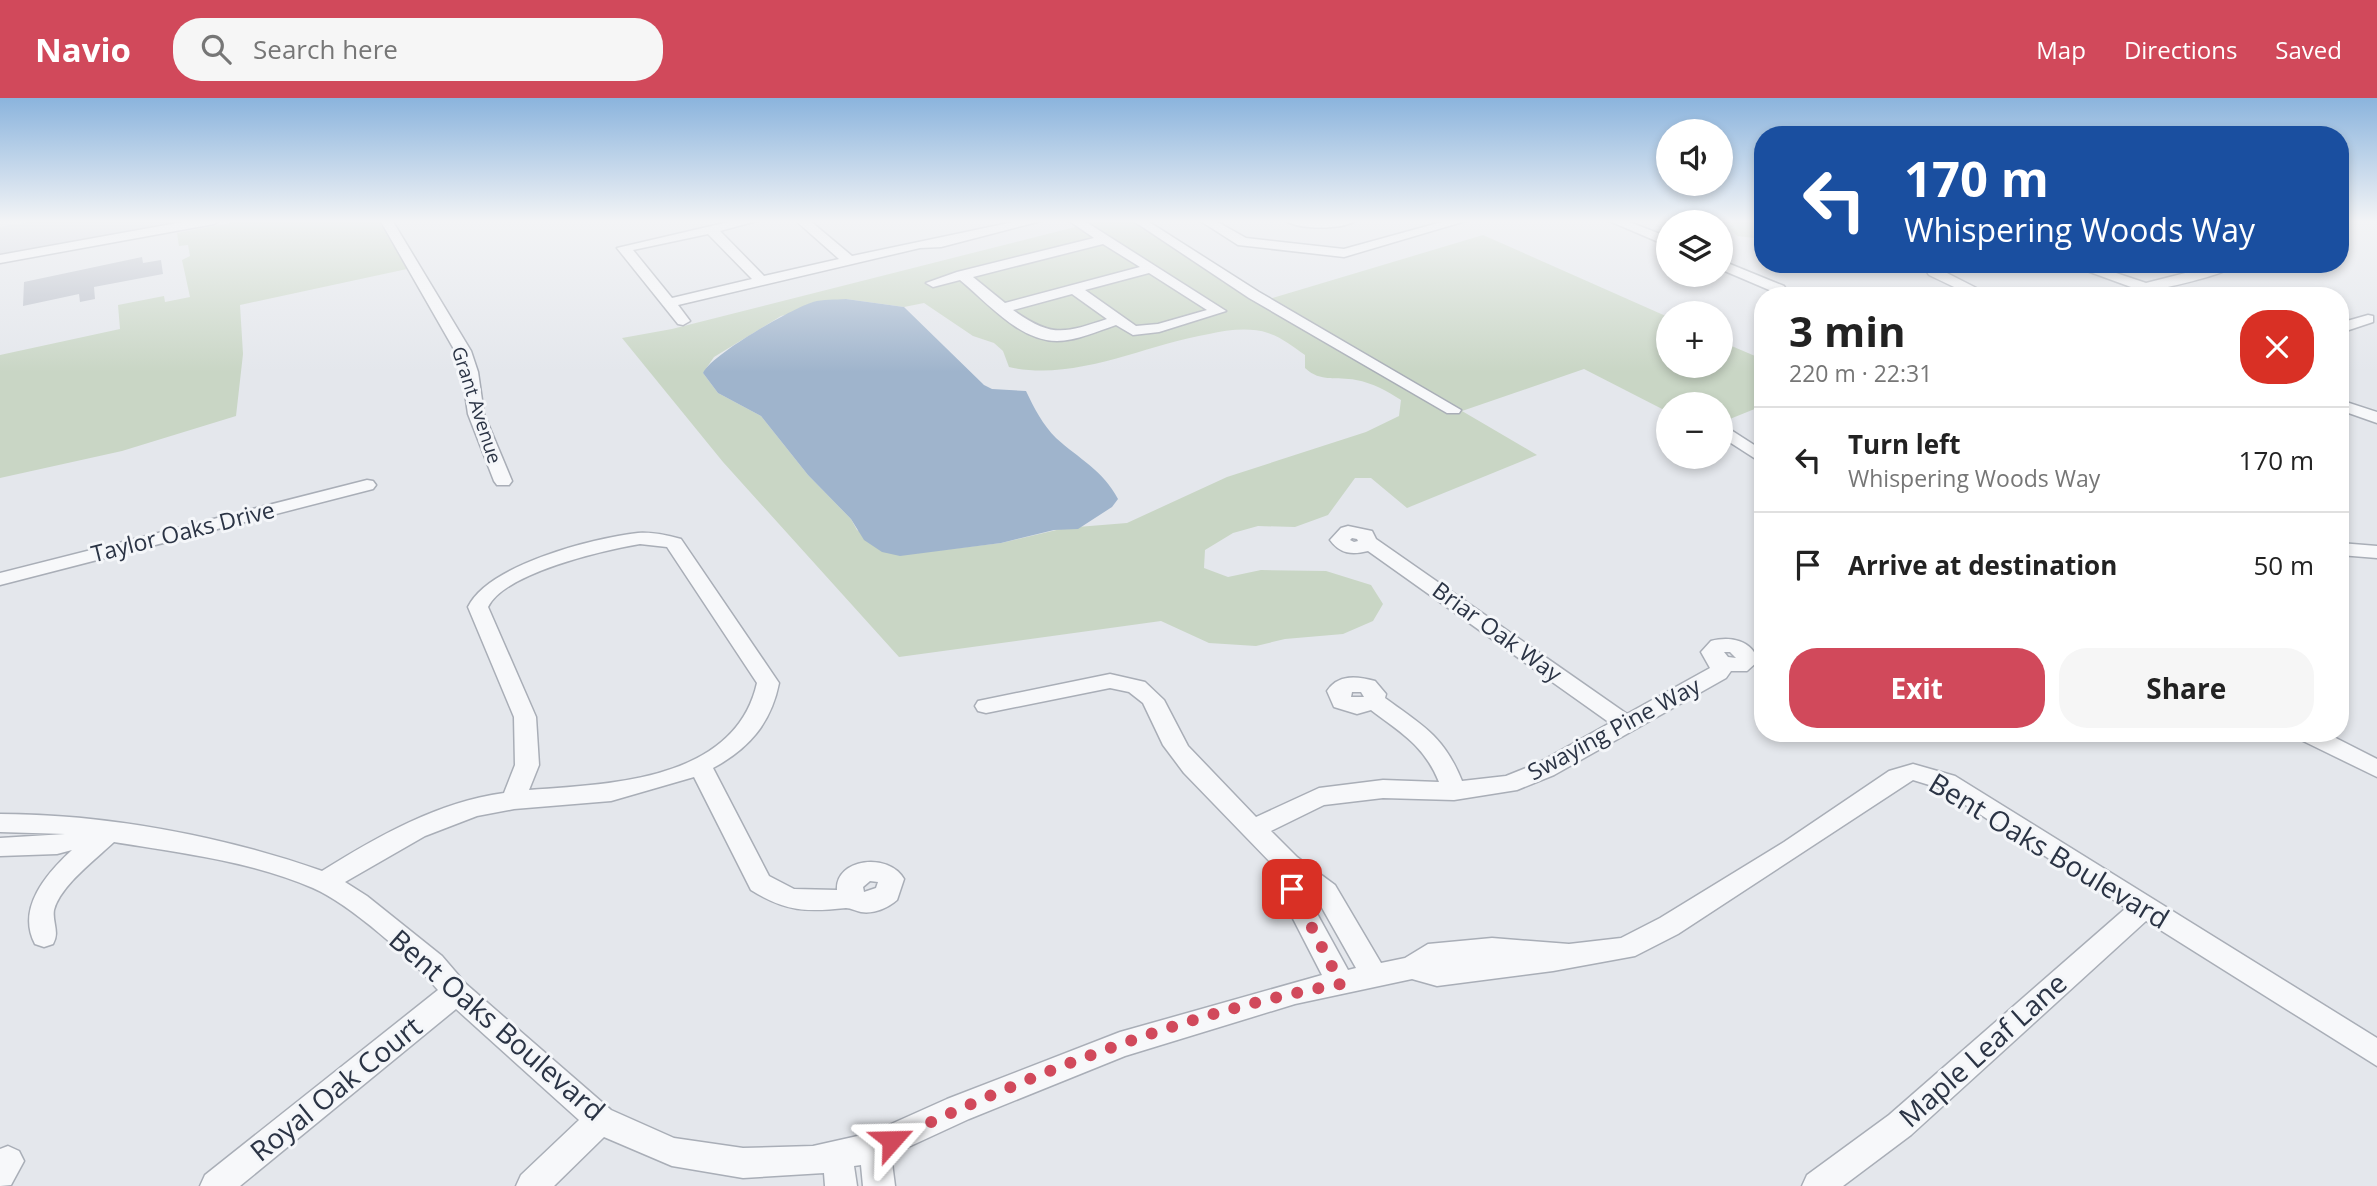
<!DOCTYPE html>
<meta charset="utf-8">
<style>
body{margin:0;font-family:"Open Sans",sans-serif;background:#f6f6f6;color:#222;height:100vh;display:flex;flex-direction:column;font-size:26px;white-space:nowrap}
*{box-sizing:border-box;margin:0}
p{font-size:23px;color:#767676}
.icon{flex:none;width:38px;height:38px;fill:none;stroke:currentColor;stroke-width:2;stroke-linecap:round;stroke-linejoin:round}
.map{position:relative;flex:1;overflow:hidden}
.side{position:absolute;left:1754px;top:189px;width:595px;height:455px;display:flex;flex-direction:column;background:#fff;border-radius:28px;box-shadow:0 4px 10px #0003}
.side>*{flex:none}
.top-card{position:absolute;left:1754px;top:28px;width:595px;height:147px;border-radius:28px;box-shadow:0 4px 10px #0003;background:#1a4fa0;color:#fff;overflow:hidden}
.fabs{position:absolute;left:1656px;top:21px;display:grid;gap:14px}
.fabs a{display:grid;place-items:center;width:77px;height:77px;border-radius:50%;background:#fff;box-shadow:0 4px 10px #0003;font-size:35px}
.pin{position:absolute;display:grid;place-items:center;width:60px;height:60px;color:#fff;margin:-30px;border-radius:14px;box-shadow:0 4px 10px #0006}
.me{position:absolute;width:77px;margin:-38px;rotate:65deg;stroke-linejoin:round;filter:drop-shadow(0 0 5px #0008)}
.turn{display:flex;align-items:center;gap:24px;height:147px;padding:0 35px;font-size:32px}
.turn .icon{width:91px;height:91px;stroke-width:2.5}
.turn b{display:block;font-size:49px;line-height:60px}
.round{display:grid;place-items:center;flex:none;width:74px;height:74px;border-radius:28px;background:#f6f6f6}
.headline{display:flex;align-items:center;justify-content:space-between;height:119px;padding:0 35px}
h1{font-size:42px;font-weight:700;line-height:52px}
.button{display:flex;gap:14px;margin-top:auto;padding:14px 35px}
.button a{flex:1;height:80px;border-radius:28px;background:#d1495b;color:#fff;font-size:28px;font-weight:700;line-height:80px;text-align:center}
.button a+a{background:#f6f6f6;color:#222}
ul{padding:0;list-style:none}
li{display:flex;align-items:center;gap:21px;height:105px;padding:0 35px;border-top:2px solid #e0e0e0}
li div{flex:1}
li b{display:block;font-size:26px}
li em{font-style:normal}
header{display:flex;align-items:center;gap:42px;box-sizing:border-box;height:98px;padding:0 35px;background:#d1495b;color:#fff}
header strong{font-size:33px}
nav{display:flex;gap:38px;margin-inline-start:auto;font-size:24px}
.search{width:490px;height:63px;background:#f6f6f6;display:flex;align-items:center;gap:18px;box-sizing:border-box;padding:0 24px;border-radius:28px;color:#767676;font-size:26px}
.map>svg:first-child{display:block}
</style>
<header>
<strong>Navio</strong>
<div class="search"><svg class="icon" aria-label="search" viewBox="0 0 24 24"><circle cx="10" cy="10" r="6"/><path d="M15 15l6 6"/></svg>Search here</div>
<nav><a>Map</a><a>Directions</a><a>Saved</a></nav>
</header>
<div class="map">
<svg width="2377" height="1088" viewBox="0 0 2377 1088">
<rect width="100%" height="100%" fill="#e4e7ec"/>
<!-- built -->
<polygon fill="#d2d6de" points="40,122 194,122 0,158 0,129"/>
<!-- green -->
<g fill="#c9d6c5" fill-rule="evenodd">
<polygon points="246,122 378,122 407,171 240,207 243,256 236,318 122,353 0,380 0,257 120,231 118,207 164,198 165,204 190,199 182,162 190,158 188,147 179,148 177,135"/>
<path d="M1105 122H1133L1266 202 1483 137 1668 219V268H1720V243L1762 261V308L1720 325V306H1668V314L1584 271 1462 313 1537 357 1407 410 1371 380H1355L1328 417 1295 429 1258 428 1233 435 1205 452 1204 470 1228 479 1261 472 1326 473 1371 487 1383 506 1373 523 1343 536 1285 541 1256 548 1209 545 1161 523 899 559 723 364 622 240 672 231 1079 128 1100 141 927 185 930 187 960 180 1032 237 1116 226 1131 236 1160 232 1225 214 1087 126ZM846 201 904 209 924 205 973 238 994 245 1003 253 1009 269C1075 284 1144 247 1209 236 1227 232 1250 229 1268 235 1281 239 1294 249 1305 257V270C1321 285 1336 278 1356 282 1373 285 1387 293 1401 302L1399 318 1366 334 1227 379 1127 425 1065 430 1001 445 900 457 857 432 851 421 808 377 761 318 718 295 703 275 714 259 781 218Z"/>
<polygon points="1721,122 1762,122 1762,141 1737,138"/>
<polygon points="1105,144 1145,170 1007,207 969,178"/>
<polygon points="1150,173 1211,213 1136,231 1081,192"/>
<path d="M1072 194 1111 222C1058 237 1057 246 1011 211Z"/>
</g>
<!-- water -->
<path fill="#9fb4cc" d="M846 201 904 209 984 287 992 291 1026 293C1034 310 1043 327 1056 340 1079 361 1103 372 1118 401L1112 409 1078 431 1054 432 1001 445 900 458 882 454 864 442 851 421 808 377 761 318 718 295 703 275C712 256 791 211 813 204 823 201 835 202 846 201Z"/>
<!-- building -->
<polygon fill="#bbc0ca" points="142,159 143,165 161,162 163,176 94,189 95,201 80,204 79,196 23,208 24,184"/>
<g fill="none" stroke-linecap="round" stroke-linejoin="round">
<defs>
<g id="minor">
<polygon points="194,122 220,122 214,126 0,165 0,157"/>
<polygon points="380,122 392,122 471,253 478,274 484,316 512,383 509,387 497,387 494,383 468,316 462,274 455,253"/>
<path d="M737 122H760L720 133 764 178 839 161 795 122H809L852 158 1023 122H1045L941 149 920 150 678 207 690 223 683 227 678 226 617 150ZM708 136 752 181 672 200 633 152Z"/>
<path d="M1068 122H1083L1226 213 1159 234 1133 237 1116 227C1098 233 1076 243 1057 243 1019 243 987 204 960 182L933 189 926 185 957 174 1094 140ZM1103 146 1140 169 1005 205 973 179ZM1149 175 1207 212 1158 226 1136 228 1085 192ZM1072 196 1107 221C1064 235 1052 240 1013 212Z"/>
<polygon points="1132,122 1146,122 1259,194 1461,312 1459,315 1447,315 1249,200"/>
<polygon points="1199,122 1214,122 1246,140 1344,151 1449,122 1469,122 1344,159 1238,147"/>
<path d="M1285 122H1356C1344 132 1297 132 1285 122Z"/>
<polygon points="1607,122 1624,122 1668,139 1668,148"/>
<polygon points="1720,162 1784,188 1786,191 1774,194 1720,171"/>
<polygon points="1935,166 1951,166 1943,173 1992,198 1973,198 1929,177 1927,174"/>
<path d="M2068 166H2089L2146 185 2221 166H2238C2224 179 2132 198 2111 198L2131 189Z"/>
<polygon points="2368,217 2373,218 2373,224 2340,235 2340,225"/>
<polygon points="2340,302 2377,314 2377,325 2340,312"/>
<polygon points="1720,325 1762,352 1762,365 1720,338"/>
<polygon points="367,382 373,383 376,387 373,391 0,487 0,475"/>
<path d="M1348 428 1372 433 1376 441 1627 616 1710 570 1701 554 1711 543C1730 538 1752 542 1758 563L1747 573H1731L1726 580 1554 677 1517 692 1454 702 1383 700 1324 707 1271 733 1297 759 1335 787 1381 865 1405 860 1428 846 1492 840 1569 846 1621 840 1660 820 1784 744 1889 673 1913 666 1955 678 2377 940V968L2146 823 1911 1037 1843 1088H1802L1807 1077 1889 1017 2126 810 1939 690 1913 682 1678 836 1635 858 1553 873 1437 888 1412 881 1295 906 1125 958 969 1021 891 1057 895 1088H863L861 1067 854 1068 857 1088H825L824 1075 743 1080 672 1068 604 1039 554 1088H516L521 1077 579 1022 456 911 240 1088H200L205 1077 438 892C412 861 350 806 313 790 250 763 181 755 114 744 96 761 60 788 54 812 52 824 60 834 53 846L44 849 35 846C16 810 47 775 72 752L57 756 0 758V740L65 736 0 734V716C104 716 224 738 322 773 378 738 438 704 504 695L515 667 514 619 468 509C488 467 593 440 638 435 653 434 666 437 681 441L779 585C771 625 749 651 713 670L769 778 794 791 837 792C835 760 889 754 904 781L897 802C888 810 874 816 861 814 856 813 851 810 846 810 807 814 786 814 751 792L694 679 611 703 514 711 477 718 425 738 345 784 367 798 442 858 466 886 611 1012 674 1040 743 1050 813 1048 871 1035 947 1001 1120 934 1322 877 1270 776 1274 768 1184 675 1163 647 1143 605 1129 594 1110 590 986 615 978 613 975 608 978 603 1110 576 1145 584 1164 602 1188 648 1256 719 1319 690 1383 682 1439 684C1424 647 1401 635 1371 612L1357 616 1334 609 1327 593C1338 576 1357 578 1375 583L1386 596 1385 600C1423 628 1444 638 1462 683L1506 678 1538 665 1610 625 1368 453C1352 457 1340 456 1330 442L1341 430ZM1352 440 1357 441 1358 443 1354 444 1350 442ZM640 446 667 449 757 585C735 683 610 686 529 692L539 667 536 619 488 509C504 475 604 452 640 446ZM1724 554H1730L1736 560 1728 559ZM1352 594H1361L1364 599H1351ZM870 783 878 784 876 790 864 794 863 789ZM1304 792 1317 801 1356 870 1348 872Z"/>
<polygon points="2340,445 2377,448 2377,460 2340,457"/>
<polygon points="2296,635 2326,635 2377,661 2377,679 2299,641"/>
<polygon points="8,1048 19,1053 24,1063 11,1087 0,1088 0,1051"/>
</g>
</defs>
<!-- minor casing -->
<use href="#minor" stroke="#a9aeb7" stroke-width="3"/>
<!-- minor -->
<use href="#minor" fill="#f7f8fa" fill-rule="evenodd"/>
</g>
<!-- sky -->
<linearGradient id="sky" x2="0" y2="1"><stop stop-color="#8bb4dd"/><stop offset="0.45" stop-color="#f3f4f6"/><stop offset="1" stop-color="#f3f4f6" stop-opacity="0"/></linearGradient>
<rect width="2377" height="274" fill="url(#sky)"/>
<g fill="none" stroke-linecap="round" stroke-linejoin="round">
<!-- route -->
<path stroke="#d1495b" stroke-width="12" stroke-dasharray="0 21.6" d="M892 1042C1035 975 1185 914 1341 886L1292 791"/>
</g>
<g text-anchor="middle" stroke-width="6" stroke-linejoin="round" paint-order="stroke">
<!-- far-street labels -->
<g font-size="19" fill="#2b3445" stroke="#f4f6f9">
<text transform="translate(477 307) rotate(72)" y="7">Grant Avenue</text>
</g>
<!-- street labels -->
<g font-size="23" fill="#2b3445" stroke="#f4f6f9">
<text transform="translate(183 434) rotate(-14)" y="8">Taylor Oaks Drive</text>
<text transform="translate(1497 534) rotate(36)" y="8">Briar Oak Way</text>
<text transform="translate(1614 631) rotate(-28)" y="8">Swaying Pine Way</text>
</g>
<!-- near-street labels -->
<g font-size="28" fill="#2b3445" stroke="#f4f6f9">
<text transform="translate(2049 753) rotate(31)" y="10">Bent Oaks Boulevard</text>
<text transform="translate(497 927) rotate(41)" y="10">Bent Oaks Boulevard</text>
<text transform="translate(1983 952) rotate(-42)" y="10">Maple Leaf Lane</text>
<text transform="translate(336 991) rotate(-39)" y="10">Royal Oak Court</text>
</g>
</g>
</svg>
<div class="fabs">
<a><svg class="icon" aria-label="sound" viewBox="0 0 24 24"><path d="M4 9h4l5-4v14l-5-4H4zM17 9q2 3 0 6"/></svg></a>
<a><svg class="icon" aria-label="layers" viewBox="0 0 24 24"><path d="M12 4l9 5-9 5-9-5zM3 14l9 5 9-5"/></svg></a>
<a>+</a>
<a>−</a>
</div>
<div class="pin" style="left:1292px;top:791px;background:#d93025"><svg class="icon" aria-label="arrive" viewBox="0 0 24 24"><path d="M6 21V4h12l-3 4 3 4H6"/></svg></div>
<svg class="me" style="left:892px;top:1042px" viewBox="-20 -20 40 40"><path d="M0-17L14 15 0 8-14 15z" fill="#d1495b" stroke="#fff" stroke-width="4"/></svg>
<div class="top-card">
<div class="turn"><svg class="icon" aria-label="left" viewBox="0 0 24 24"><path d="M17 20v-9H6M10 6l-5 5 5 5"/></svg><div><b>170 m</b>Whispering Woods Way</div></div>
</div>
<section class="side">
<div class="headline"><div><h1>3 min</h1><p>220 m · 22:31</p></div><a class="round" style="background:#d93025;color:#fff"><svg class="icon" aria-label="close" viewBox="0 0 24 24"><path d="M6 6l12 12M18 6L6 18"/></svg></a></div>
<ul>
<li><svg class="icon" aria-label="left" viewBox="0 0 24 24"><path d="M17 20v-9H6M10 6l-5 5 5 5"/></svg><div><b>Turn left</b><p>Whispering Woods Way</p></div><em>170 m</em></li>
<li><svg class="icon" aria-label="arrive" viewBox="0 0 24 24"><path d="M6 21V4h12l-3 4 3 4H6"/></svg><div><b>Arrive at destination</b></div><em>50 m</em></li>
</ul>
<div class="button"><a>Exit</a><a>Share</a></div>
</section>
</div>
